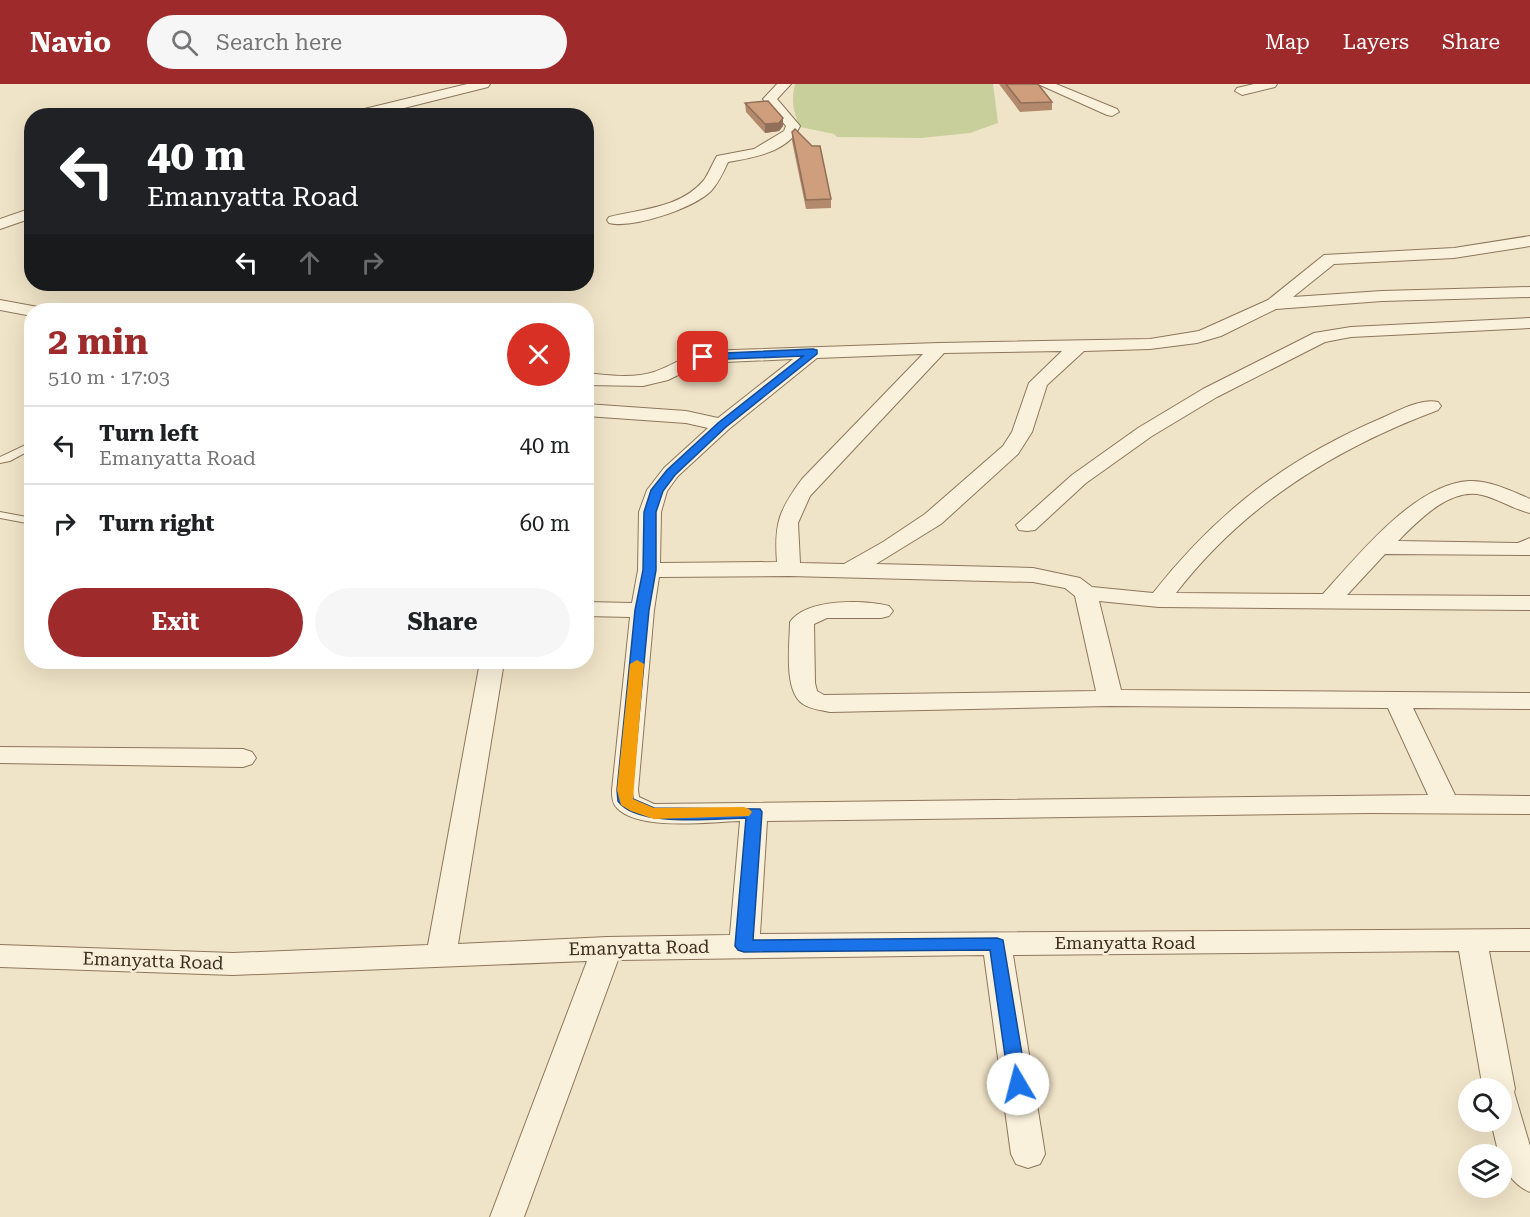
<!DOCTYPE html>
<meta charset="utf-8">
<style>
body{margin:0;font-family:"Roboto Serif",serif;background:#f6f6f6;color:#202124;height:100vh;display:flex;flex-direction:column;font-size:22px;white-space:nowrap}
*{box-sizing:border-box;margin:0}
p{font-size:20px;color:#757577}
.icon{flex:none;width:33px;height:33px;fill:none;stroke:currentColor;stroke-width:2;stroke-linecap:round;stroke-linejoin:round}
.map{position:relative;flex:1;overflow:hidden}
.panel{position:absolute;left:24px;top:219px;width:570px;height:366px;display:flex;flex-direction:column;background:#fff;border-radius:24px;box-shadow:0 6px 24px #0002}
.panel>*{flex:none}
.hud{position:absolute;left:24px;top:24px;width:570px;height:183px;border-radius:24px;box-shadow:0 6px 24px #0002;background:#202124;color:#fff;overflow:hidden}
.fabs{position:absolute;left:1458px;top:994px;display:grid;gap:12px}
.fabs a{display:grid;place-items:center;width:54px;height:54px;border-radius:50%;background:#fff;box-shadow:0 6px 24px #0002;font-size:30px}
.pin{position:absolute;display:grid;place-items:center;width:51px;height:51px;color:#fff;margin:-26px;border-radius:12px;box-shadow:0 3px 9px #0006}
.me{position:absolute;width:66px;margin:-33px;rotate:352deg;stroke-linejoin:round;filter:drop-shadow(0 0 4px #0008)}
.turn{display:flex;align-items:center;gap:21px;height:126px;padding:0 24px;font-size:27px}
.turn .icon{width:78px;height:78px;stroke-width:2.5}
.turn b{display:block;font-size:42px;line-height:51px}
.lanes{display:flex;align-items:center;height:57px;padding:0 24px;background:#0003;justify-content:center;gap:30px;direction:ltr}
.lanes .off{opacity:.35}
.round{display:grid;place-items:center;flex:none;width:63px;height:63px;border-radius:32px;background:#f6f6f6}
.head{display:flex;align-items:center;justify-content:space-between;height:102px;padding:0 24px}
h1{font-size:36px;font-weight:700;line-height:45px;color:#9e2a2b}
.action{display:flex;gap:12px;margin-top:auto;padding:12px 24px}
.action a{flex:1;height:69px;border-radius:36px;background:#9e2a2b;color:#fff;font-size:24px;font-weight:700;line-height:69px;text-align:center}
.action a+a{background:#f6f6f6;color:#202124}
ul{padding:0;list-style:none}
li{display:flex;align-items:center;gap:18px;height:78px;padding:0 24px;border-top:2px solid #e0e0e0}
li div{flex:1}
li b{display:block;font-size:22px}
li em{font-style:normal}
header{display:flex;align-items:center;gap:36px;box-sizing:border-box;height:84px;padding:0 30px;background:#9e2a2b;color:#fff}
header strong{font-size:28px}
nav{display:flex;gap:33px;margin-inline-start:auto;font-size:21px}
.search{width:420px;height:54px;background:#f6f6f6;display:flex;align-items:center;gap:15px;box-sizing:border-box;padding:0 21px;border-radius:33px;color:#757577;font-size:22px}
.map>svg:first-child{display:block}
</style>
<header>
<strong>Navio</strong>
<div class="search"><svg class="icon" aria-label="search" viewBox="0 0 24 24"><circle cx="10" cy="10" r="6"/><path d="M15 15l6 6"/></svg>Search here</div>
<nav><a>Map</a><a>Layers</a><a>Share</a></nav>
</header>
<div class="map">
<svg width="1530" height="1133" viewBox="0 0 1530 1133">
<rect width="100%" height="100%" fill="#f0e4c8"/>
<!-- green -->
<path fill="#c9cf9b" d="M795 0H993L998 39 970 49 921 54 837 53 834 50 800 43C793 27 791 17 795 0Z"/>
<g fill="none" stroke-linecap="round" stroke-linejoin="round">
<defs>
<g id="lane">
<polygon points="32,358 32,365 10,377 0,379 0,373"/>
<polygon points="0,428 32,434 32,440 0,434"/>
</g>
<g id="street">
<polygon points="467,0 490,0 488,3 372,32 346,32 348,29"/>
<path d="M777 0H791L777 15 800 42C789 68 752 74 728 78 723 89 719 98 711 107 694 124 633 145 609 139L607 136 609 133C641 125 681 124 704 96 709 89 712 80 717 72L754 65 784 47 786 42 763 15Z"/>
<polygon points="1038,0 1056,0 1117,25 1119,28 1112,32 1107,31"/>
<polygon points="1254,0 1277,0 1275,3 1242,11 1235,7 1237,4"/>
<polygon points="32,124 32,134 0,145 0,135"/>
<path d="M1530 152V162L1454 174 1334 180 1293 213 1382 207 1530 203V213L1382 217 1276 225 1221 252 1197 259 1150 265 1084 267 1047 301 1032 348 1018 370 941 440 876 480 1033 484 1080 494 1092 503 1153 509C1218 427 1286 375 1382 334 1398 327 1421 314 1438 318L1441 322 1438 326C1334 365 1244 421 1176 509L1323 510C1357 473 1414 400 1469 397 1489 396 1512 407 1530 415V429C1513 425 1499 415 1482 411 1450 403 1418 437 1398 457L1518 459 1530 454V471L1385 470 1347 511 1530 512V526L1159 523 1099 517 1121 606 1530 609V625L1413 624 1455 711 1530 712V730L1370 729 767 737 760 850 1530 845V867H1489L1515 1005 1514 1008 1530 1062V1108C1516 1102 1502 1087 1502 1071H1499L1491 1038H1502V1005H1483L1459 867 1013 871 1045 1070 1040 1080 1028 1084 1016 1080 1011 1070 984 871 618 876 524 1133H490L587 877 233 891 0 883V861L233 869 428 861 480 578H504L458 860 607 853 730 851 740 737C709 738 639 747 617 724 612 719 612 712 612 706L630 533 586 532V518L632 519 638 486 639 428 647 406 664 384 708 344 686 339 586 332V320L686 327 718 334 793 275 703 279 668 296 643 302 586 301V289C608 291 633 295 654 288 671 282 685 272 703 267L939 259 1150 255 1199 247 1268 216 1324 171 1454 164ZM1062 267 1029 299 1012 348 1003 362 925 430 883 458 844 480 800 479 798 439 810 412 944 269ZM923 270 802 395C779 426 774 440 777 478L660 479 661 428 667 407 678 392 729 345 817 274ZM789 492 1033 498 1065 504 1075 512 1096 607 824 611 817 607 815 599 814 540 827 534H881L889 532 893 527 889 522C864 516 807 514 790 538 790 559 783 607 803 620 810 625 821 626 830 628L1110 622 1388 624 1428 711 654 720 639 713 638 706 654 526 659 493Z"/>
<polygon points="0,216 38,223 40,226 32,226 32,232 0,226"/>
<polygon points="1530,234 1530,244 1351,253 1325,258 1217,313 1152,352 1086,399 1035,446 1027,447 1019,446 1016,441 1072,391 1138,344 1203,305 1314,249 1351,243"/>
<polygon points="0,663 243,665 252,668 256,674 252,680 243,683 0,679"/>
</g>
</defs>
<!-- lane casing -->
<use href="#lane" stroke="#8d765c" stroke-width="2"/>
<!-- street casing -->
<use href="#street" stroke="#8d765c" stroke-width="2"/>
<!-- lane -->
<use href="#lane" fill="#faf1dc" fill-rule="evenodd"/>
<!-- street -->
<use href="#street" fill="#faf1dc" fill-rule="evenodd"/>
</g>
<!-- wall -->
<g fill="#b2896c">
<polygon points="999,0 1038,0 1052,18 1052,26 1020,28"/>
<polygon points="745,19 783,34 783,42 779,47 765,49 746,28"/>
<polygon points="792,48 831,115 831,124 806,125 792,57"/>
</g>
<!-- shaded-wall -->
<polygon fill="#916f58" points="783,34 783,42 779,47 765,49 765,40"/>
<!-- building -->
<g fill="#cf9f7d" stroke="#916f58" stroke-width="1.5">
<polygon points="1006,0 1038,0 1052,18 1021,19"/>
<polygon points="768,17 783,34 779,39 765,40 745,19"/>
<polygon points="795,45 812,62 820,62 831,115 806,116 792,48"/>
</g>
<!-- route -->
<path fill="#1a73e8" stroke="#114b97" stroke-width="1.5" d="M813 265 817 266V270L726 343 675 391 663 407 656 428V486L649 526 632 706 633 715 654 724 760 725 762 728 753 856 997 854 1003 856 1027 1000 1024 1005 1018 1007 1011 1005 1009 1000 990 866 744 868 738 866 735 862 746 734C716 734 637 744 618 717L617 706 635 526 643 486 644 428 651 406 667 386 718 339 803 272 703 276 698 273 703 270Z"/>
<!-- slow -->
<polygon fill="#f59e0b" points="637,576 644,580 633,715 654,724 744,723 749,725 752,728 749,732 654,735 631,727 621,721 617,706 630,580"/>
<g text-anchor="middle" stroke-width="5" stroke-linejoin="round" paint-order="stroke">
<!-- near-street labels -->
<g font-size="18" fill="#3d2e20" stroke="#f7eed8">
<text x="1125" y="865">Emanyatta Road</text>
<text transform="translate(639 864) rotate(-1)" y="6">Emanyatta Road</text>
<text transform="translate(153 877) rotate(2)" y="6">Emanyatta Road</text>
</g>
</g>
</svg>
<div class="fabs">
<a><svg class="icon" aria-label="search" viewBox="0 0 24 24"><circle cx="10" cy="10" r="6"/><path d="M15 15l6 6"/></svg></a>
<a><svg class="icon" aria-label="layers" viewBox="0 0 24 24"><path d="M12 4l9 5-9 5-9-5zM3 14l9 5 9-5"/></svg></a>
</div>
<div class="pin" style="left:703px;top:273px;background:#d93025"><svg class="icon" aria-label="arrive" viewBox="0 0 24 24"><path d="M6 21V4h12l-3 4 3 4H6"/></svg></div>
<svg class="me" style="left:1018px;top:1000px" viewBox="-20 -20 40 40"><circle r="19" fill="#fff"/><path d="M0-13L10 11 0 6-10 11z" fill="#1a73e8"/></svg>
<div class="hud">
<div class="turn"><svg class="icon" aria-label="left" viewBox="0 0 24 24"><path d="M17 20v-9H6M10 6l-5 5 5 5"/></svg><div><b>40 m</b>Emanyatta Road</div></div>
<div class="lanes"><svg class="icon" aria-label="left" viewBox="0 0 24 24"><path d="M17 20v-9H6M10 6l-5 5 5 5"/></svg><svg class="icon off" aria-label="ahead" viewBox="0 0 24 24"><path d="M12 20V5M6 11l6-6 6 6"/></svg><svg class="icon off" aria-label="right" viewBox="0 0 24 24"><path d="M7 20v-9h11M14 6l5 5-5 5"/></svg></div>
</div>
<section class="panel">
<div class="head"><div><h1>2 min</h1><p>510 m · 17:03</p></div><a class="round" style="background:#d93025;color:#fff"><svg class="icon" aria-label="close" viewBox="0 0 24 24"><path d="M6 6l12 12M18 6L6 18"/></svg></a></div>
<ul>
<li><svg class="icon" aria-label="left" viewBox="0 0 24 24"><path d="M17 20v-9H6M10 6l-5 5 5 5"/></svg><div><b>Turn left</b><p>Emanyatta Road</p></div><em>40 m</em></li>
<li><svg class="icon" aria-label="right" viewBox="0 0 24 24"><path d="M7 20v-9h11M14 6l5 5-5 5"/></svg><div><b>Turn right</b></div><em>60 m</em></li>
</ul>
<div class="action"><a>Exit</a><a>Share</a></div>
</section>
</div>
